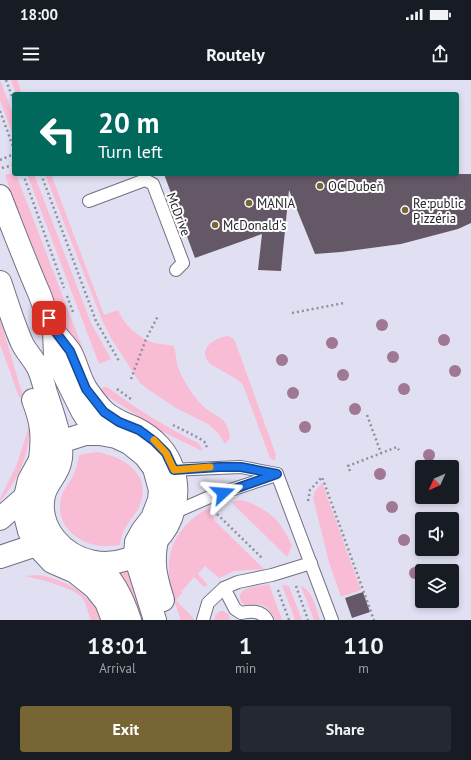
<!DOCTYPE html>
<meta charset="utf-8">
<style>
body{margin:0;font-family:"PT Sans",sans-serif;background:#242831;color:#f1f3f6;height:100vh;display:flex;flex-direction:column;font-size:15px;white-space:nowrap}
*{box-sizing:border-box;margin:0}
p{font-size:13px;color:#9ea1a6}
.icon{flex:none;width:22px;height:22px;fill:none;stroke:currentColor;stroke-width:2;stroke-linecap:round;stroke-linejoin:round}
.map{position:relative;height:540px;overflow:hidden}
.drawer{display:flex;flex-direction:column;background:#171b24;flex:1}
.drawer>*{flex:none}
.guide{position:absolute;left:12px;top:12px;width:447px;height:84px;border-radius:4px;box-shadow:0 2px 6px #0003;background:#00695c;color:#fff;overflow:hidden}
.needle{width:26px;rotate:225deg}
.buttons{position:absolute;left:415px;top:380px;display:grid;gap:8px}
.buttons a{display:grid;place-items:center;width:44px;height:44px;border-radius:4px;background:#171b24;box-shadow:0 2px 6px #0003;font-size:20px}
.pin{position:absolute;display:grid;place-items:center;width:34px;height:34px;color:#fff;margin:-17px;border-radius:8px;box-shadow:0 2px 6px #0006}
.me{position:absolute;width:44px;margin:-22px;rotate:71deg;stroke-linejoin:round;filter:drop-shadow(0 0 3px #0008)}
.turn{display:flex;align-items:center;gap:14px;height:84px;padding:0 20px;font-size:18px}
.turn .icon{width:52px;height:52px;stroke-width:2.5}
.turn b{display:block;font-size:28px;line-height:34px}
.eta{display:flex;justify-content:space-evenly;align-items:center;height:68px;text-align:center}
.eta b{font-size:24px;font-weight:700;line-height:28px}
.button{display:flex;gap:8px;margin-top:auto;padding:8px 20px}
.button a{flex:1;height:46px;border-radius:4px;background:#776533;color:#fff;font-size:16px;font-weight:700;line-height:46px;text-align:center}
.button a+a{background:#242831;color:#f1f3f6}
.status{display:flex;justify-content:space-between;align-items:center;height:28px;padding:0 20px;background:#171b24;direction:ltr}
.status svg{height:11px;fill:currentColor}
header{display:flex;justify-content:space-between;align-items:center;height:52px;padding:0 20px;background:#171b24;font-size:18px;font-weight:700}
.map>svg:first-child{display:block}
</style>
<div class="status"><b>18:00</b><svg viewBox="0 0 49 12"><path d="M0 12V9h3v3zM5 12V6h3v6zM10 12V3h3v9zM15 12V0h3v12zM26 1h20v11H26zM47 4h2v5h-2z"/></svg></div>
<header><svg class="icon" aria-label="menu" viewBox="0 0 24 24"><path d="M4 6h16M4 12h16M4 18h16"/></svg>Routely<svg class="icon" aria-label="share" viewBox="0 0 24 24"><path d="M12 15V3M7 8l5-5 5 5M5 13v7h14v-7"/></svg></header>
<div class="map">
<svg width="471" height="540" viewBox="0 0 471 540">
<rect width="100%" height="100%" fill="#e1e0f3"/>
<!-- green -->
<g fill="#f8bcd4">
<polygon points="0,0 14,37 14,58 0,20"/>
<polygon points="11,0 17,0 22,14 16,14"/>
<path d="M14 93V94H16L91 290 86 291C72 262 57 232 44 202 29 167 17 131 5 95Z"/>
<polygon points="27,94 34,94 91,243 111,279 99,284"/>
<path d="M45 94H51L104 235 118 230C124 245 139 259 155 263 161 265 168 264 174 266 176 273 176 282 179 290 184 301 192 315 201 324 212 337 228 334 230 358L225 364 218 353 208 344 176 328 149 310 140 303 111 258 102 240Z"/>
<polygon points="0,241 3,249 23,316 19,317 0,264"/>
<path d="M228 256 233 258 236 264 276 375 275 380H273L270 378 243 305 238 300 210 284C196 269 214 258 228 256Z"/>
<path d="M104 307H107C137 329 165 347 198 363L201 367 202 371 163 352 104 314 100 310Z"/>
<path d="M30 343C30 372 19 400 0 421V419L17 384Z"/>
<path d="M98 372C127 378 154 397 138 429 135 434 132 438 129 442 124 449 121 456 120 465 112 466 103 467 95 465 73 460 55 442 61 418 63 409 69 404 73 396 76 390 78 382 79 375L89 373Z"/>
<polygon points="322,403 361,510 341,517 329,482 313,418 315,411"/>
<path d="M241 420C268 428 281 440 292 466L287 477 234 425 232 422Z"/>
<path d="M209 428 215 441 264 489 234 491 219 498 205 486 198 494 207 504V506L204 507 194 497 181 512 182 513 176 520 194 539V540H181C177 529 173 518 171 507 163 472 177 445 209 428Z"/>
<polygon points="132,489 149,540 136,540 120,493"/>
<path d="M39 495C72 502 86 513 105 540H91C88 534 87 524 83 519 75 507 38 499 24 496Z"/>
<path d="M269 504 282 540H275C264 514 251 531 242 523 241 522 240 519 240 517 239 507 261 506 269 504Z"/>
<polygon points="282,505 289,506 302,540 295,540"/>
<path d="M301 506C313 511 316 528 320 540H314Z"/>
<polygon points="220,531 224,531 229,535 230,540 214,540 215,536"/>
</g>
<!-- building -->
<g fill="#645866">
<polygon points="164,94 471,94 471,143 458,149 401,164 341,172 315,174 289,110 281,191 258,190 262,154 195,178"/>
<polygon points="363,512 370,532 352,538 345,518"/>
</g>
<g fill="none" stroke-linecap="round" stroke-linejoin="round">
<defs>
<g id="lane">
<polyline points="89,121 145,100 153,104 183,183 176,190"/>
<polyline points="169,390 241,387 277,394"/>
<polyline points="277,394 332,540"/>
<polyline points="173,433 212,416 276,395"/>
<path d="M224 508 235 529 241 533C251 531 261 530 267 540"/>
<polyline points="203,540 208,523 224,508 238,502 272,495 311,483"/>
</g>
<g id="street">
<path d="M0 116C13 149 25 181 39 213 44 225 47 239 54 251 59 259 66 265 71 273 77 285 80 300 87 310 92 317 98 326 105 332 114 340 126 344 137 349 153 357 168 372 173 390 181 414 174 443 156 461 140 477 117 486 94 482 63 476 37 448 44 415 47 403 57 395 60 383 63 373 60 358 57 348 54 336 50 325 46 313 44 305 42 297 39 290 35 280 26 272 22 263 13 243 7 222 0 202"/>
<polyline points="54,250 55,277 82,331 89,342 100,354"/>
<path d="M33 320C42 343 43 356 40 380"/>
<polyline points="0,439 25,417"/>
<path d="M157 460C152 483 156 498 163 520"/>
<polyline points="0,477 36,465 51,466"/>
<path d="M94 482C113 498 122 517 130 540"/>
<polyline points="113,540 106,522 94,507 75,492 52,482 36,465 29,451 25,435 25,417 29,400 40,380 60,362 85,354 100,354 116,357 129,363 145,376 154,388 160,410 159,420 152,438 142,451 136,462 135,476 155,540"/>
</g>
</defs>
<!-- lane casing -->
<use href="#lane" stroke="#727182" stroke-width="14"/>
<!-- street casing -->
<use href="#street" stroke="#727182" stroke-width="24"/>
<!-- path -->
<g stroke="#8f8f9c" stroke-width="2.5" stroke-dasharray="2 3" stroke-linecap="butt">
<polyline points="6,0 14,22"/>
<polyline points="0,31 14,69"/>
<polyline points="0,80 14,74"/>
<polyline points="2,88 14,85"/>
<polyline points="23,94 64,208"/>
<polyline points="41,94 96,241 119,281"/>
<polyline points="67,216 73,232"/>
<polyline points="292,233 344,223"/>
<polyline points="131,299 146,259 158,236"/>
<polyline points="117,309 131,319"/>
<polyline points="367,335 381,373"/>
<polyline points="173,345 199,358 206,363 207,370"/>
<polyline points="350,391 348,386 397,367 399,370"/>
<polyline points="308,421 310,410 322,397 374,540"/>
<polyline points="217,434 262,478"/>
<polyline points="296,506 308,540"/>
<polyline points="278,510 289,540"/>
</g>
<!-- lane -->
<use href="#lane" stroke="#fff" stroke-width="12"/>
<!-- street -->
<use href="#street" stroke="#fff" stroke-width="22"/>
</g>
<!-- trees -->
<g fill="#a07794">
<circle cx="382" cy="245" r="6"/>
<circle cx="444" cy="260" r="6"/>
<circle cx="332" cy="263" r="6"/>
<circle cx="393" cy="277" r="6"/>
<circle cx="282" cy="280" r="6"/>
<circle cx="455" cy="291" r="6"/>
<circle cx="343" cy="295" r="6"/>
<circle cx="404" cy="309" r="6"/>
<circle cx="293" cy="313" r="6"/>
<circle cx="355" cy="329" r="6"/>
<circle cx="305" cy="347" r="6"/>
<circle cx="429" cy="375" r="6"/>
<circle cx="380" cy="394" r="6"/>
<circle cx="392" cy="427" r="6"/>
<circle cx="404" cy="460" r="6"/>
<circle cx="415" cy="493" r="6"/>
</g>
<g fill="none" stroke-linecap="round" stroke-linejoin="round">
<defs>
<polyline id="route" points="49,238 54,250 70,271 86,309 104,332 119,342 139,350 154,361 166,373 174,390 219,387 241,387 277,394 223,413"/>
</defs>
<!-- route casing -->
<use href="#route" stroke="#114b97" stroke-width="10"/>
<!-- route -->
<use href="#route" stroke="#1a73e8" stroke-width="7"/>
<!-- slow -->
<polyline stroke="#f59e0b" stroke-width="7" points="154,360 166,373 174,390 210,387"/>
</g>
<!-- markers -->
<g fill="#776533" stroke="#fff" stroke-width="1.5">
<circle cx="320" cy="106" r="4"/>
<circle cx="249" cy="123" r="4"/>
<circle cx="405" cy="130" r="4"/>
<circle cx="215" cy="145" r="4"/>
</g>
<g text-anchor="middle" stroke-width="4" stroke-linejoin="round" paint-order="stroke">
<!-- poi labels -->
<g font-size="13" fill="#26262d" stroke="#fff" text-anchor="start">
<text x="328" y="111">OC Dubeň</text>
<text x="257" y="128">MANIA</text>
<text x="413" y="128">Re:public<tspan x="413" dy="15">Pizzéria</tspan></text>
<text x="223" y="150">McDonald's</text>
</g>
<!-- street labels -->
<g font-size="13" fill="#26262d" stroke="#fff">
<text transform="translate(179 134) rotate(69)" y="5">McDrive</text>
</g>
</g>
</svg>
<div class="buttons">
<a><svg class="needle" viewBox="-14 -14 28 28"><path d="M0-13l5 13h-10z" fill="#e53935"/><path d="M0 13l5-13h-10z" fill="#9ea1a6"/></svg></a>
<a><svg class="icon" aria-label="sound" viewBox="0 0 24 24"><path d="M4 9h4l5-4v14l-5-4H4zM17 9q2 3 0 6"/></svg></a>
<a><svg class="icon" aria-label="layers" viewBox="0 0 24 24"><path d="M12 4l9 5-9 5-9-5zM3 14l9 5 9-5"/></svg></a>
</div>
<div class="pin" style="left:49px;top:238px;background:#d93025"><svg class="icon" aria-label="arrive" viewBox="0 0 24 24"><path d="M6 21V4h12l-3 4 3 4H6"/></svg></div>
<svg class="me" style="left:223px;top:413px" viewBox="-20 -20 40 40"><path d="M0-17L14 15 0 8-14 15z" fill="#1a73e8" stroke="#fff" stroke-width="4"/></svg>
<div class="guide">
<div class="turn"><svg class="icon" aria-label="left" viewBox="0 0 24 24"><path d="M17 20v-9H6M10 6l-5 5 5 5"/></svg><div><b>20 m</b>Turn left</div></div>
</div>
</div>
<section class="drawer">
<div class="eta">
<div><b>18:01</b><p>Arrival</p></div>
<div><b>1</b><p>min</p></div>
<div><b>110</b><p>m</p></div>
</div>
<div class="button"><a>Exit</a><a>Share</a></div>
</section>
